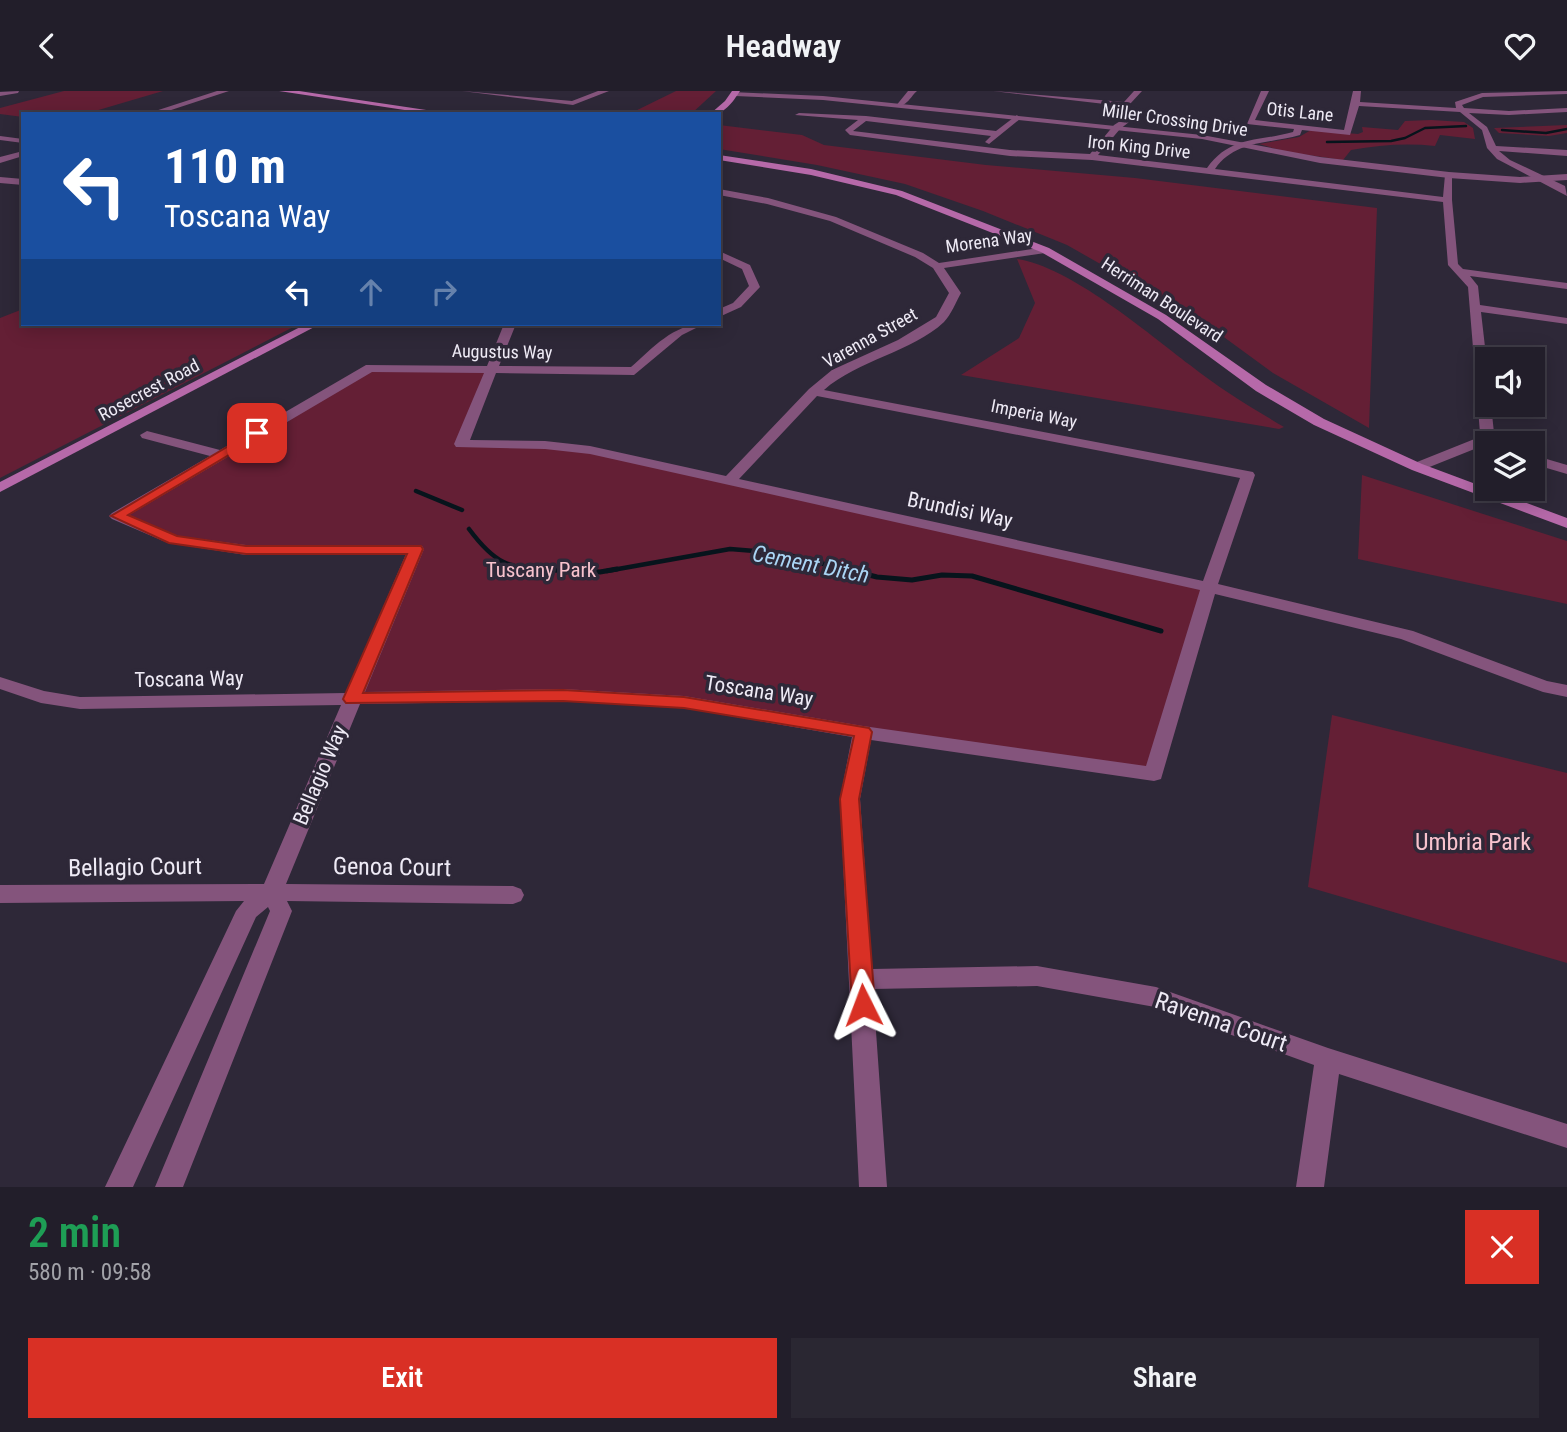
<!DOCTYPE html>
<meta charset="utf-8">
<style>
body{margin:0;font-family:"Roboto Condensed",sans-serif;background:#2a2732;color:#f1f3f6;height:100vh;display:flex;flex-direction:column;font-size:26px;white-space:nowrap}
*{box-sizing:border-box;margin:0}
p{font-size:23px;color:#a2a2a8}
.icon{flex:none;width:38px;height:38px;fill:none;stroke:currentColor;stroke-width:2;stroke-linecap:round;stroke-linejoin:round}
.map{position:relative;height:1096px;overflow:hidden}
.sheet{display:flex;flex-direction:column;background:#221e2a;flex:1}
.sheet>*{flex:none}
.top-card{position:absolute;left:21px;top:21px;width:700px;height:214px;border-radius:0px;box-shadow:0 4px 18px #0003,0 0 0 2px #3f3c47;background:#1a4fa0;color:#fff;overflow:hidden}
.fabs{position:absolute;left:1475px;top:256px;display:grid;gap:14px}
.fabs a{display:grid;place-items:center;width:70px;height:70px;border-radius:0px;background:#221e2a;box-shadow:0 4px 18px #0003,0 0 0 2px #3f3c47;font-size:35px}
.pin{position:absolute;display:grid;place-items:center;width:60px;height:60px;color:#fff;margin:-30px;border-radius:14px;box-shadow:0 4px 10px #0006}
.me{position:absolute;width:77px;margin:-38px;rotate:357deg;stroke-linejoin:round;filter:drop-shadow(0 0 5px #0008)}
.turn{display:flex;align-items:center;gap:24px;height:147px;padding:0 28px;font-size:32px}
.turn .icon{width:91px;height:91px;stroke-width:2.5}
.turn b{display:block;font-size:49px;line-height:60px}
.lanes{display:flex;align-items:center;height:66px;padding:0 28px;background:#0003;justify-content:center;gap:35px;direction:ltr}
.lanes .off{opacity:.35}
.round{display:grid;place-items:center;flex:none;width:74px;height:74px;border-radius:0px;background:#2a2732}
.head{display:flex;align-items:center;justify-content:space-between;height:119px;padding:0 28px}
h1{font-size:42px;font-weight:600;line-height:52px;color:#1e9e55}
.primary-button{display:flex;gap:14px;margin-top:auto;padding:14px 28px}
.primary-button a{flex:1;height:80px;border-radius:0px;background:#d93025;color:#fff;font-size:28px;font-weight:600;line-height:80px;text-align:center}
.primary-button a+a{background:#2a2732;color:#f1f3f6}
header{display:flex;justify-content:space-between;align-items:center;height:91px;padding:0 28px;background:#221e2a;font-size:32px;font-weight:600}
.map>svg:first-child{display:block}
</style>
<header><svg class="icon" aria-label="back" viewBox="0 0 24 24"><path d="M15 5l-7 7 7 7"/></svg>Headway<svg class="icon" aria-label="heart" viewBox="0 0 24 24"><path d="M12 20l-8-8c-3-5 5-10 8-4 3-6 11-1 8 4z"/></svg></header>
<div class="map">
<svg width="1567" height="1096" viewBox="0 0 1567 1096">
<rect width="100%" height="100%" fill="#2e2838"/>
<!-- green -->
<g fill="#641f35">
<polygon points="64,0 163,0 85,23 23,23 23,26 0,23 0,17"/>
<polygon points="676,0 716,0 691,23 629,23"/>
<path d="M1431 29 1464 31 1473 37 1475 48 1440 44 1435 55C1407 52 1379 54 1351 59L1343 69 1287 61 1259 53 1299 46 1311 39 1358 43 1363 41 1362 36 1398 39 1405 30Z"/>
<polygon points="719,34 802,44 824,54 986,74 1135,87 1377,117 1369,337 1273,282 1206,233 1067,154 983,120 905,93 817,74 719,58"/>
<polygon points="1567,34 1567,42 1549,45 1499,42 1494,37"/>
<path d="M1017 168C1069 175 1148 242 1190 274 1220 298 1252 317 1284 336L1279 338 961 284 1019 247 1035 212Z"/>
<polygon points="23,218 23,233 299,233 0,387 0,227"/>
<polygon points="370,277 490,279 462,353 590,359 1209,496 1154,683 684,611 352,608 416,459 246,459 174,449 117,425"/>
<polygon points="1362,384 1567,450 1567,513 1358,468"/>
<polygon points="1332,624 1567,682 1567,872 1308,796"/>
</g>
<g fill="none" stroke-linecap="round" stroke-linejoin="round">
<!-- stream-far2 -->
<g stroke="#07141c" stroke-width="2.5">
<polyline points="1502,39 1546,42 1567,38"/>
<polyline points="1327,51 1391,50 1405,47 1425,37 1466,35"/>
</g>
<!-- stream-far1 -->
<g stroke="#07141c" stroke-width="4.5">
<polyline points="416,400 462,419"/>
<path d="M469 438C495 473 508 477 550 480"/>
<polyline points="607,480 730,458 780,462 852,480"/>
</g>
<!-- stream -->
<g stroke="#07141c" stroke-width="5">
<polyline points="528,478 600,481 617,478"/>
<polyline points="845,478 877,486 912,489 942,484 972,485 1161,540"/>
</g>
<!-- minor -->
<g fill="#84547c" fill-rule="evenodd">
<polygon points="19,0 18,2 0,5 0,1"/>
<polygon points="217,0 229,0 159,23 146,23"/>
<polygon points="462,0 572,10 598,0 609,0 573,14"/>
<path d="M908 0H917C911 5 907 16 895 16Z"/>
<path d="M993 0 1124 11 1134 0H1142L1130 13 1129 23 1133 28 1120 38 1098 64 1207 77C1231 44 1258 51 1293 41L1294 38 1247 33 1261 0H1269L1255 29 1344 39 1353 0H1361L1360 11 1456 17 1455 11 1482 2 1567 0V3L1483 6 1462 14 1464 17 1509 20 1567 17V21L1509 24 1469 22 1487 36 1496 55 1567 59V65L1499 60 1510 69 1565 95 1567 105 1497 68 1487 57 1482 39 1460 21 1359 15 1350 44 1302 39 1300 44C1269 53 1235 49 1215 78L1443 106 1445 84 1452 82V109L1458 173 1463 178 1567 192V198L1470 185 1478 195 1480 214 1567 227V233L1481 221 1488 282V313H1491L1494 342 1487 353 1422 379H1412V373L1477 347 1480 342 1468 196 1448 174 1443 111 1092 69 1010 65 850 44 845 39 858 29 795 24 799 22 866 25 996 40 1017 24 1020 28 989 53 985 51 991 45 866 30 853 40 1010 59 1090 63 1114 34 1125 27 1121 24 1122 15Z"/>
<polygon points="0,45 23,48 23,52 0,49"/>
<polygon points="23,60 23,65 0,72 0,66"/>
<polygon points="0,86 23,88 23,94 0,92"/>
<path d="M719 98 768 107 836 126 923 162 939 172 1045 156 1050 159 1045 162 944 177 961 202C956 211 951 224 944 231 912 261 858 269 824 299L1253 381 1255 384 1218 493 1413 540 1547 590 1567 594V606L1543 601 1401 548 1215 503 1161 688 1154 690 871 649 860 708 872 878 1037 875 1156 896 1328 957 1567 1033V1057L1339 983 1324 1096H1296L1314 974 1155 916 1037 895 873 898 887 1096H859L840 708 852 646 684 617 563 610 360 613 286 793 513 795 521 798 524 804 521 810 513 813 287 810 292 820 183 1096H155L270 820 268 816 256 826 133 1096H105L236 820 244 810 0 812V794L264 793 341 614 80 618 41 612 0 598V586L44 600 80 606 346 602 406 463 246 464 168 452 112 428 109 425 112 422 210 365 142 347 140 344 147 340 220 359 366 274 487 275 504 233H516L499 275 631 276C653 257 673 233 704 233L682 244 634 284 496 282 470 349 545 350 590 355 726 385 809 298 832 279 898 249 936 226 949 202 933 177 915 166 830 130 767 113 719 104ZM372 281 484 282 454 353 456 356 545 358 590 363 1200 499 1146 675 863 635 684 605 563 598 365 601 424 458 422 455 246 454 177 445 129 424ZM817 305 1240 387 1203 490 739 388Z"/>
<polygon points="719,160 750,174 760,196 741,216 719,226 719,218 733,212 749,195 742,178 719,167"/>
<polygon points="1533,364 1567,374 1567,383 1533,373"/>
</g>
<!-- tertiary -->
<polygon fill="#84547c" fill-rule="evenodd" points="732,1 823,5 1202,44 1320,66 1449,81 1520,86 1567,83 1567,89 1520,92 1449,87 1320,72 1202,48 823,9 735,5"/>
<!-- secondary -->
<g fill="#b669a9" fill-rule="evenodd">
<polygon points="279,0 299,0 453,23 431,23"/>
<path d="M732 0H740C732 12 725 23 710 23L725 10Z"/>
<polygon points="719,64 811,78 902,100 1049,157 1166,224 1266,294 1324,328 1422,373 1567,427 1567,437 1412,379 1314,334 1256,300 1158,228 1041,161 896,104 811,84 719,69"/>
<polygon points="306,233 320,233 0,401 0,391"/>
</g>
</g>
<!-- route -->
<polygon fill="#d93025" stroke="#8d1f18" stroke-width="2" points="257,338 263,342 261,345 128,424 177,445 246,455 421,455 423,458 363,602 563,599 684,606 869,637 872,641 859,708 875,914 871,920 863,923 856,920 852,914 840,708 854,645 684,617 563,610 346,612 343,608 407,463 246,463 169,452 111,425"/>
<g text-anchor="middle" stroke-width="7" stroke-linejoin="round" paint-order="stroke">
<!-- far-street labels -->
<g font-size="18" fill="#eeeaf5" stroke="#2e2838">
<text transform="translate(1300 21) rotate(6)" y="6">Otis Lane</text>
<text transform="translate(1175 29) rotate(8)" y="6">Miller Crossing Drive</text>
<text transform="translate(1139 56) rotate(6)" y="6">Iron King Drive</text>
<text transform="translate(989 150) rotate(-8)" y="6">Morena Way</text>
<text transform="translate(1162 209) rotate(33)" y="6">Herriman Boulevard</text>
<text transform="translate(870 247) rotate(-29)" y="6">Varenna Street</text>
<text transform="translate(502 261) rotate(1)" y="6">Augustus Way</text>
<text transform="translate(149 299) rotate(-28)" y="6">Rosecrest Road</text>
<text transform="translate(1034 323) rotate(11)" y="6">Imperia Way</text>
</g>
<!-- street labels -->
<g font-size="21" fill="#eeeaf5" stroke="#2e2838">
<text transform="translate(960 419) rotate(12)" y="7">Brundisi Way</text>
<text transform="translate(189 588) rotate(-1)" y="7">Toscana Way</text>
<text transform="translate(759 600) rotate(9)" y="7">Toscana Way</text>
<text transform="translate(320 684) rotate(-67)" y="7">Bellagio Way</text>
</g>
<!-- park labels -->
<g font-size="21" fill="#f8c2cd" stroke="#2e2838">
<text x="541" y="486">Tuscany Park</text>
</g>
<!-- water labels -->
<g font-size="23" font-style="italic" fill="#aad5f5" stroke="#2e2838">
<text transform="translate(811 473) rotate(11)" y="8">Cement Ditch</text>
</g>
<!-- near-park labels -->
<g font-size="24" fill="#f8c2cd" stroke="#2e2838">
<text x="1473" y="759">Umbria Park</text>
</g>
<!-- near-street labels -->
<g font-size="24" fill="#eeeaf5" stroke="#2e2838">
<text transform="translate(135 776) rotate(-1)" y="8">Bellagio Court</text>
<text transform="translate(392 776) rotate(1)" y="8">Genoa Court</text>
<text transform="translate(1221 931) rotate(19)" y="8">Ravenna Court</text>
</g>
</g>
</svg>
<div class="fabs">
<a><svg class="icon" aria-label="sound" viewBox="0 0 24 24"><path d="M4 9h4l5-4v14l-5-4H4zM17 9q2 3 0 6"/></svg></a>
<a><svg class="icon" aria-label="layers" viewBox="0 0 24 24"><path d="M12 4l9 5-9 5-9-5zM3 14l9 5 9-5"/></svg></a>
</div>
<div class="pin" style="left:257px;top:342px;background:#d93025"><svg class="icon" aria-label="arrive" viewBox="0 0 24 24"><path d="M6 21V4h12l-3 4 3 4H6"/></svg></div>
<svg class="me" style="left:863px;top:914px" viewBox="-20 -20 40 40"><path d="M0-17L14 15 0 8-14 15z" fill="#d93025" stroke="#fff" stroke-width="4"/></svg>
<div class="top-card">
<div class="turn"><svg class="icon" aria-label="left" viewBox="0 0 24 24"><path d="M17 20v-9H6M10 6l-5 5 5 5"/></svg><div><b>110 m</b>Toscana Way</div></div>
<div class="lanes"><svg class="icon" aria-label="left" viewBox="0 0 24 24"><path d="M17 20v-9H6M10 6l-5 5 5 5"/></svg><svg class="icon off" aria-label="ahead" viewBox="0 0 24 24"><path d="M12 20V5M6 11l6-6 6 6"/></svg><svg class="icon off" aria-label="right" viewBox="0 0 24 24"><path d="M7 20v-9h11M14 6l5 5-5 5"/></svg></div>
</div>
</div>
<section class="sheet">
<div class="head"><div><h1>2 min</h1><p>580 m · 09:58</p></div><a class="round" style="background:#d93025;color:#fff"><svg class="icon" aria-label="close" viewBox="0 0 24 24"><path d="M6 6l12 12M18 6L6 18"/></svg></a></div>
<div class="primary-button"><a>Exit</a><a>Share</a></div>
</section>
